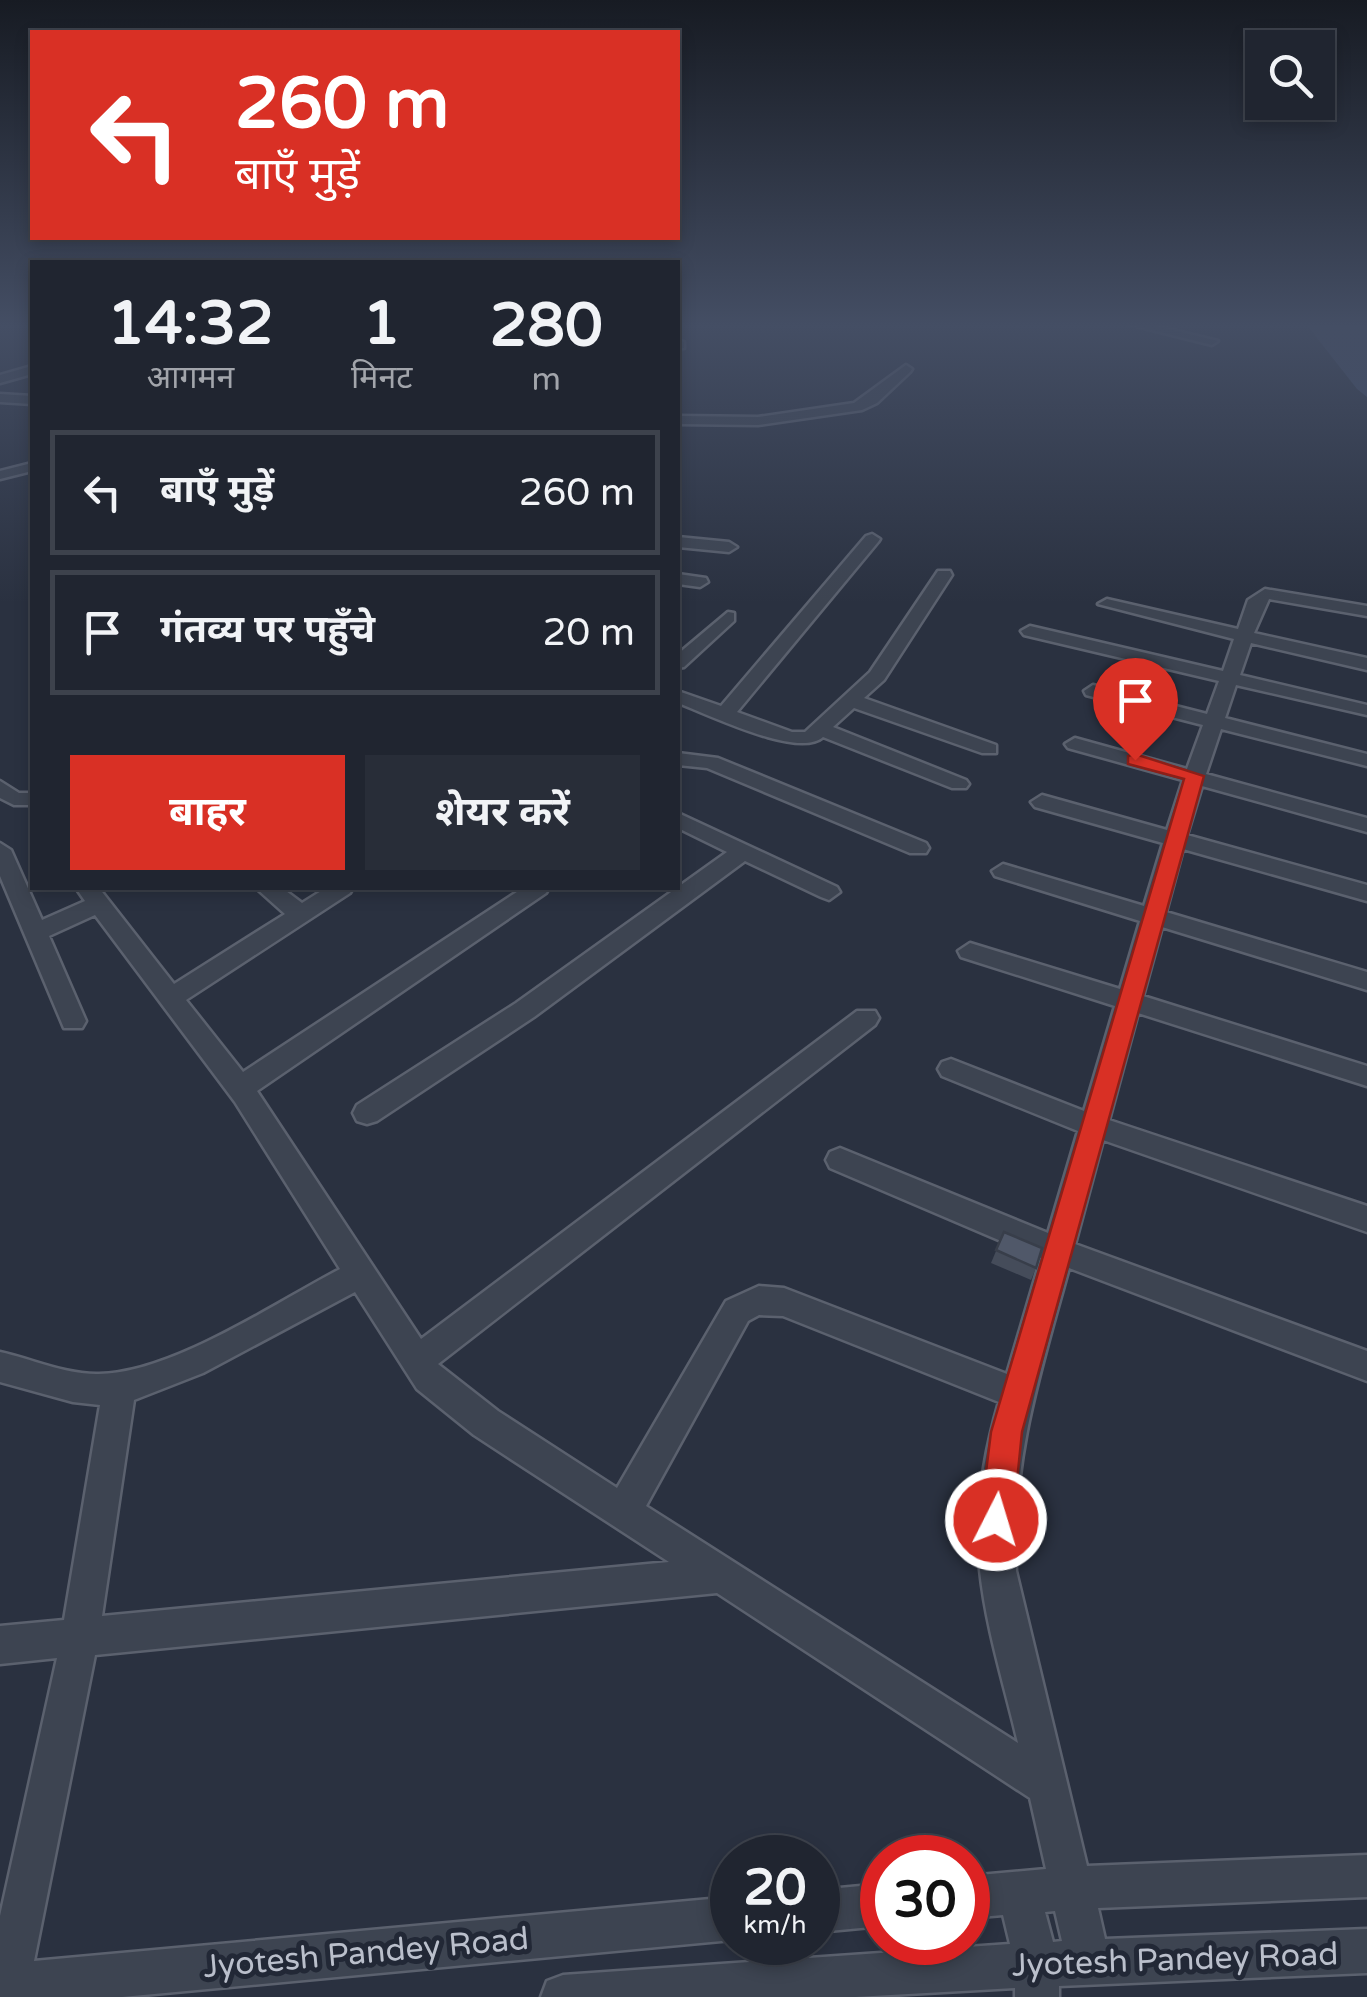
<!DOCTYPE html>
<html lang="hi">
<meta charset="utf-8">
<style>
body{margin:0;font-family:"Varela Round","Noto Sans Devanagari",sans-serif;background:#282d38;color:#f1f3f6;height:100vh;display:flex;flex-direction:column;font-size:38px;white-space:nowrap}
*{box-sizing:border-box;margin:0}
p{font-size:32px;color:#a2a5ab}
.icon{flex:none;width:55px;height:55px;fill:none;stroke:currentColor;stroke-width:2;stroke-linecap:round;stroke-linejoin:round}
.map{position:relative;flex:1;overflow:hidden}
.side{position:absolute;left:30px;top:260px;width:650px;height:630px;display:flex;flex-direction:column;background:#202530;border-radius:0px;box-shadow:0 5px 15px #0003,0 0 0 2px #3d424c}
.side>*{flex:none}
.guide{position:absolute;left:30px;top:30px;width:650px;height:210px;border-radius:0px;box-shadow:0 5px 15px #0003,0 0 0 2px #3d424c;background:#d93025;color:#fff;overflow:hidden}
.fabs{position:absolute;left:1245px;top:30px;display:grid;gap:20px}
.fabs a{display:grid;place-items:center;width:90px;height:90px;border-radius:0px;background:#202530;box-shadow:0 5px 15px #0003,0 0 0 2px #3d424c;font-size:50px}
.speed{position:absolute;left:710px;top:1835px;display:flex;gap:20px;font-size:50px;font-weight:700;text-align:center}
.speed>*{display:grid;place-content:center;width:130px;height:130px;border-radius:50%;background:#202530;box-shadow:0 5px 15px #0003,0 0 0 2px #3d424c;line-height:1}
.speed small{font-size:25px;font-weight:400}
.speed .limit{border:15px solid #d22;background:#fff;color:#111}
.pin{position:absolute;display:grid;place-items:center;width:85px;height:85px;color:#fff;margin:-102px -42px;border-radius:50% 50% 50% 0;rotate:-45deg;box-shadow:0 0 10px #0007}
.pin .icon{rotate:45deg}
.me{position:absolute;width:110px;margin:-55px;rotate:5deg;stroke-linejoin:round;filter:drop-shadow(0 0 8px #0008)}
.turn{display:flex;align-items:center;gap:35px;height:210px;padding:0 40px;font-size:45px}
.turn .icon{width:130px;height:130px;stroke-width:2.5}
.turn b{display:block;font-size:70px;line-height:85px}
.eta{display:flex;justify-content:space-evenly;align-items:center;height:170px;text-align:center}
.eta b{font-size:60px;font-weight:700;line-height:70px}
.action{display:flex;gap:20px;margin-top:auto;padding:20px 40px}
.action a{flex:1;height:115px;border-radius:0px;background:#d93025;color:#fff;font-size:40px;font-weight:700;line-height:115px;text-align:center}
.action a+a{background:#282d38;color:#f1f3f6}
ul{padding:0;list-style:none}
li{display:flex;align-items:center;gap:30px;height:125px;margin:0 20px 15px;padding:0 20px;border:5px solid #3d424c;border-radius:0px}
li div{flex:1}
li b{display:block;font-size:38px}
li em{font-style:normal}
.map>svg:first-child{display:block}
</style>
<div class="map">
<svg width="1367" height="1997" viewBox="0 0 1367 1997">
<rect width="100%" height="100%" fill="#2a3140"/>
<!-- water -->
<polygon fill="#414d68" points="1306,324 1367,324 1367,397 1357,389"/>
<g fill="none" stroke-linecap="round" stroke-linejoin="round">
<defs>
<g id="minor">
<polygon points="1128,324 1148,324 1218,341 1212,345"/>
<polygon points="678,340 684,342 684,348 678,348"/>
<polygon points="906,365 912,369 910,372 877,403 862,410 758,425 678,424 678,416 758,417 854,403"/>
<polygon points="32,366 32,374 0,383 0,375"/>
<polygon points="0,394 32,396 32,404 0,402"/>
<polygon points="32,463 32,471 0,479 0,471"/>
<path d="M872 534 880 539 878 542 737 712 792 732H805L870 672 938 571H950L952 575 884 680 864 698 996 745V753H982L854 708 833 727 966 780 969 784 966 788H952L823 737C798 759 708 714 678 703V691L721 706 866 536Z"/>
<polygon points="678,537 729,542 737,547 729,552 678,547"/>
<polygon points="678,574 706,578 708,582 700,587 678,584"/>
<path d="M1265 589 1367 606V616L1269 599 1254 633 1367 658V670L1251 643 1240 675 1367 705V715L1236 685 1225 718 1367 754V766L1221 729 1206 774 1367 818V832L1202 786 1187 835 1367 885V901L1183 849 1166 912 1367 972V990L1162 927 1143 996 1367 1066V1086L1138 1013 1109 1120 1367 1206V1232L1103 1140 1075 1244 1367 1351V1381L1069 1268C1040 1373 1011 1461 1016 1571L1087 1866 1367 1855V1897L1098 1908 1105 1939 1367 1929V1973L1059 1986V1997H1015V1988L855 1997H541L547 1981 563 1975 1010 1944 1003 1915 968 1918V1876L1046 1869 1030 1798 717 1593 95 1655 34 1961 732 1897V1940L122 1997H0V1916L57 1658 0 1664V1626L64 1620 100 1405 73 1402 0 1382V1352C32 1359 66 1375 99 1374 172 1373 275 1303 340 1269L235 1102 95 915 49 936 86 1021 82 1028H64L0 876V843L11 850 42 920 85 901 76 888H99L174 984 285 914 256 888H282L302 903 326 888H353L350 893 186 1000 243 1072 523 888H549L546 893 257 1091 421 1339 857 1011H875L879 1018 875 1025 438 1364 498 1411 617 1488 726 1301 759 1286 784 1288 1007 1374 1041 1258 830 1168 826 1160 830 1152 840 1148 1048 1233 1078 1131 942 1076 938 1069 942 1062 951 1059 1084 1111 1115 1006 961 957 958 951 970 943 1120 989 1140 921 995 876 992 871 1003 864 1144 906 1163 843 1035 807 1031 802 1042 795 1167 830 1183 780 1068 748 1065 744 1075 738 1187 769 1203 725 1086 695 1084 691 1093 685 1207 714 1219 681 1024 635 1021 631 1030 626 1223 671 1234 639 1098 604 1107 599 1238 629 1248 600ZM355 1292 417 1389 474 1435 669 1562 102 1616 134 1400 203 1373ZM759 1315 783 1316 999 1402C984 1454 974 1515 980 1570 986 1628 1005 1687 1018 1743L646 1506 748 1321ZM1055 1911 1062 1941 1053 1942 1045 1912Z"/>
<polygon points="728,612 734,613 734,621 684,667 678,668 678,654"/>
<polygon points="678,753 718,758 926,843 929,848 926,853 910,853 707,768 678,765"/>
<polygon points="0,781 19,793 32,793 32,805 14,805 0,798"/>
<polygon points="678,813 837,887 840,892 829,900 821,897 745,861 534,1017 377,1121 367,1124 357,1121 353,1113 357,1105 516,1003 727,852 678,828"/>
<polygon points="882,1884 882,1926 818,1932 818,1890"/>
</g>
</defs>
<!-- minor casing -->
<use href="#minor" stroke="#5b616e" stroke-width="5"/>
<!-- minor -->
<use href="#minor" fill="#3d4451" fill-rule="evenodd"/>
</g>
<!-- wall -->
<polygon fill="#454c5a" points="1004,1232 1036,1268 1031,1280 991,1263"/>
<!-- building -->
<polygon fill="#505869" stroke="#383e4a" stroke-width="2.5" points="1004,1232 1042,1248 1036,1268 996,1250"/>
<!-- sky -->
<linearGradient id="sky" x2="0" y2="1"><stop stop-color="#171b23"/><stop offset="0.54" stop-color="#444e64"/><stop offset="1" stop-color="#444e64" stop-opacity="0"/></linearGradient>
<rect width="1367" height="603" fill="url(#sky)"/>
<!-- route -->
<polygon fill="#d93025" stroke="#8d1f18" stroke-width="2.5" points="1135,754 1204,776 1022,1432 1013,1520 1008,1532 996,1537 985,1532 980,1520 991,1432 1184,779 1128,764 1128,756"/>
<g text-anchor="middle" stroke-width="10" stroke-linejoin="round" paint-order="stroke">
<!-- near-street labels -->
<g font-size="32" fill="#babfcb" stroke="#222836">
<text transform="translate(366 1952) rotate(-5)" y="11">Jyotesh Pandey Road</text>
<text transform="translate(1175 1959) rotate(-2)" y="11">Jyotesh Pandey Road</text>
</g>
</g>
</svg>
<div class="fabs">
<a><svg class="icon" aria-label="search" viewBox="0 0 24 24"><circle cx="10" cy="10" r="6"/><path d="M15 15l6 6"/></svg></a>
</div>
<div class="speed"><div>20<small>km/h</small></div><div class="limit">30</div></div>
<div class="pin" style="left:1135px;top:760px;background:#d93025"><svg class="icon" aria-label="arrive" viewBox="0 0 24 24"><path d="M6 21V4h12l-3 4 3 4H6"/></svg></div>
<svg class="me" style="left:996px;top:1520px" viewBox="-20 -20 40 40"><circle r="17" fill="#d93025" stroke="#fff" stroke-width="3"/><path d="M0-11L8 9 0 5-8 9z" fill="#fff"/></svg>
<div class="guide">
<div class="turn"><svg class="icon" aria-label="left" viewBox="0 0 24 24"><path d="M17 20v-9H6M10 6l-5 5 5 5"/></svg><div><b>260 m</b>बाएँ मुड़ें</div></div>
</div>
<section class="side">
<div class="eta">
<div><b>14:32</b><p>आगमन</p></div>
<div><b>1</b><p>मिनट</p></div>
<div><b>280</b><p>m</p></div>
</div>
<ul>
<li><svg class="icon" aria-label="left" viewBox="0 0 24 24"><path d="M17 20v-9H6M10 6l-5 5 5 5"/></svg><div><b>बाएँ मुड़ें</b></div><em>260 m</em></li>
<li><svg class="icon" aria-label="arrive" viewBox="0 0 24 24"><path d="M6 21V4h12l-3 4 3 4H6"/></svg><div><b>गंतव्य पर पहुँचे</b></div><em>20 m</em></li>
</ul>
<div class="action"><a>बाहर</a><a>शेयर करें</a></div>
</section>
</div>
